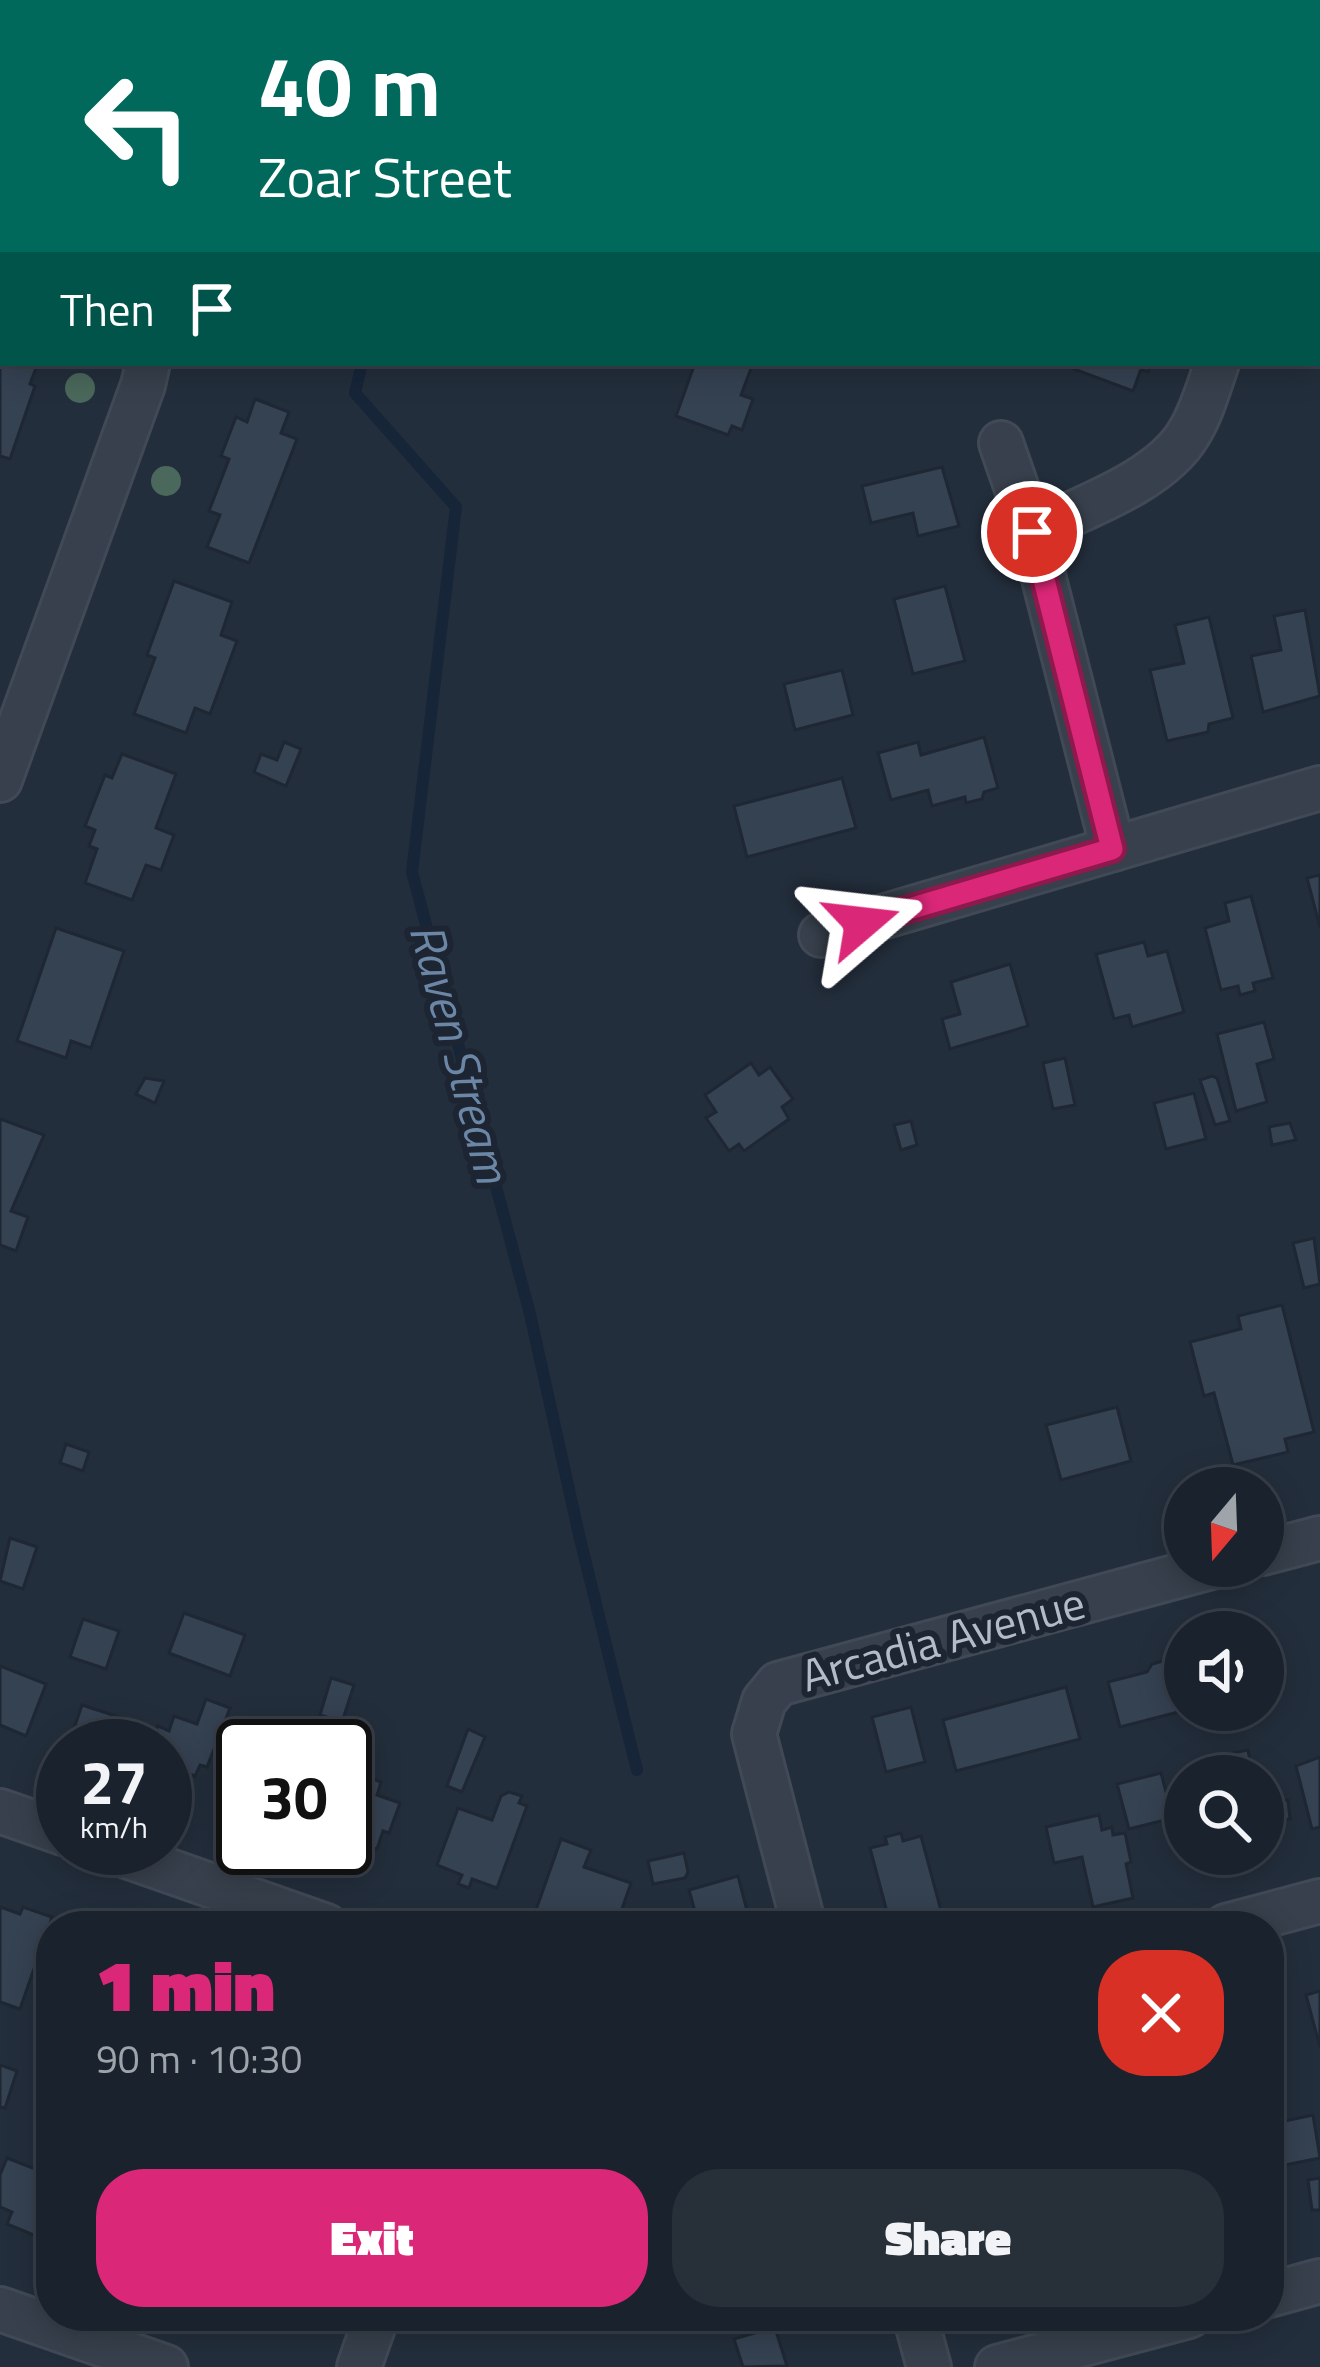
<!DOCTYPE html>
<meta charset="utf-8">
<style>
body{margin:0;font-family:"Titillium Web",sans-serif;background:#272f39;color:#f1f3f6;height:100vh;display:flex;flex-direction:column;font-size:45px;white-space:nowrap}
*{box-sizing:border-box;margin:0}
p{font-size:39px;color:#9fa4aa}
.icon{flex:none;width:66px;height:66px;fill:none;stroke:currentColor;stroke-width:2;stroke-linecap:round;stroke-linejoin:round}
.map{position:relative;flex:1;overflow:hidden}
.panel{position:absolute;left:36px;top:1911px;width:1248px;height:420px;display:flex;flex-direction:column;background:#1a222d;border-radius:48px;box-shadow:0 6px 30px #0003,0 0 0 3px #383f49}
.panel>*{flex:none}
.hud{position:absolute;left:0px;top:0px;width:1320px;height:366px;box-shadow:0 6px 30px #0003,0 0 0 3px #383f49;background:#00695c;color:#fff;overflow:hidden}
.needle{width:78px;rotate:199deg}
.controls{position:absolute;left:1164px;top:1467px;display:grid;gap:24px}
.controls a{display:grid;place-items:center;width:120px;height:120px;border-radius:50%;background:#1a222d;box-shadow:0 6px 30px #0003,0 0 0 3px #383f49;font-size:60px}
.speed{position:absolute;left:36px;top:1719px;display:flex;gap:24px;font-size:60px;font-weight:700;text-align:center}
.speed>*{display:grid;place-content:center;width:156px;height:156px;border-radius:50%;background:#1a222d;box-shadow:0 6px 30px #0003,0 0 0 3px #383f49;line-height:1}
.speed small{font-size:30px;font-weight:400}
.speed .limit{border:6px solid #111;border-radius:18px;background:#fff;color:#111}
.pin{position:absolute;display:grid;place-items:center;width:102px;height:102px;color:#fff;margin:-51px;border:6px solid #fff;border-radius:50%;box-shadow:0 3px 12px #0007}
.me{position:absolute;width:132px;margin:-66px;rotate:73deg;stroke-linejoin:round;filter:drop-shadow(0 0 9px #0008)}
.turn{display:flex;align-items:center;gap:42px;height:252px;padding:0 60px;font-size:54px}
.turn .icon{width:156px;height:156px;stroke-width:2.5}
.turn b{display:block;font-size:84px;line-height:102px}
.then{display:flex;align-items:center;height:114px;padding:0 60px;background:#0003;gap:24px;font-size:45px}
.round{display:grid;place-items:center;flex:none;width:126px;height:126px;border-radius:48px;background:#272f39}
.headline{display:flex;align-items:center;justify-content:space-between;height:204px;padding:0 60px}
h1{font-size:72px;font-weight:800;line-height:90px;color:#db2777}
.action{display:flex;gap:24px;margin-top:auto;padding:24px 60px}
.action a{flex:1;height:138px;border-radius:48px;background:#db2777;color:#fff;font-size:48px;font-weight:800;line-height:138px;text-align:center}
.action a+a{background:#272f39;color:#f1f3f6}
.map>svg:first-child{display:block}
</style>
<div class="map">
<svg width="1320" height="2367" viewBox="0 0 1320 2367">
<rect width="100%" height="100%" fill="#232e3c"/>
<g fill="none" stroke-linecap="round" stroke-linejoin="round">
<!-- stream -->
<polyline stroke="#172539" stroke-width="12" points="362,363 355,393 456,507 412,872 530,1314 580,1539 637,1770"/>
</g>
<!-- building -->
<g fill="#354252" stroke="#1e2733" stroke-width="3">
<polygon points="0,344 3,363 38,363 30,384 35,386 10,459 0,456"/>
<polygon points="695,363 753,363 741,395 753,399 742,430 732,426 728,435 676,416"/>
<polygon points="1073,363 1151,363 1148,372 1141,369 1133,391 1071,368"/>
<polygon points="255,399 289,412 281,433 297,439 249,563 207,547 220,515 209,511 229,459 221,456 236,417 247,422"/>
<polygon points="942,467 959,526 918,536 913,513 871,523 862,486"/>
<polygon points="174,581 232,602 221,635 237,641 210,714 195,708 186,733 134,714 155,658 147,655"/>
<polygon points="945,586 965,661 913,674 894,599"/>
<polygon points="1305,610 1320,696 1263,712 1251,656 1281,650 1274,616"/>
<polygon points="1209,617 1233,718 1209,724 1208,732 1167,741 1150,670 1184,663 1175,625"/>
<polygon points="842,670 853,715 795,730 784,684"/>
<polygon points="984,737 998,788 984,792 982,799 966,803 965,797 932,806 928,790 891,800 878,753 918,742 921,755"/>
<polygon points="284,742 301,749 286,786 254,772 261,754 277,760"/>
<polygon points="122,754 176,774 156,828 174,835 161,870 146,865 132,900 85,883 97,849 89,846 95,830 85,826 105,775 112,778"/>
<polygon points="842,778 856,828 747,857 734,806"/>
<polygon points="1320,875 1320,927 1307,878"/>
<polygon points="1251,896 1273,978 1253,983 1255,991 1240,995 1238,986 1221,990 1205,928 1229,921 1225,903"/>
<polygon points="56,928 124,951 91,1048 71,1041 66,1058 17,1041"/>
<polygon points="1144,942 1148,956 1167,951 1184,1012 1132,1027 1129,1015 1114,1019 1096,954"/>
<polygon points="1010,964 1028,1026 950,1049 942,1019 960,1014 951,982"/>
<polygon points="1264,1022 1274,1059 1257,1064 1267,1102 1236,1111 1217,1034"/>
<polygon points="1065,1058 1075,1105 1053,1109 1043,1063"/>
<polygon points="751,1063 759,1075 770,1067 793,1099 782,1107 789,1119 744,1151 739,1144 729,1151 706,1118 716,1112 705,1095"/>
<polygon points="1212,1076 1217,1078 1230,1121 1215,1125 1200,1080"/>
<polygon points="145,1078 164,1081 155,1103 136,1094"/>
<polygon points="1194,1093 1206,1139 1166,1149 1154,1103"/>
<polygon points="0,1119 44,1135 11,1211 28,1217 16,1251 0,1245"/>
<polygon points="911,1121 917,1145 901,1150 894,1125"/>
<polygon points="1290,1123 1296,1140 1272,1145 1269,1127"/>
<polygon points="1314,1238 1320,1284 1304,1288 1293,1243"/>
<polygon points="1282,1305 1314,1432 1285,1439 1288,1452 1233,1465 1214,1393 1204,1396 1190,1342 1241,1329 1238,1316"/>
<polygon points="1117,1407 1131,1461 1061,1480 1046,1425"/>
<polygon points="66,1444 89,1452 83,1471 60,1463"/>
<polygon points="10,1538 37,1547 23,1589 0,1581"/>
<polygon points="184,1613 245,1635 230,1676 169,1653"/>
<polygon points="83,1619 119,1631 106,1669 70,1657"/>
<polygon points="1185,1655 1186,1710 1120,1727 1108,1682 1147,1672 1152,1664"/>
<polygon points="0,1666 46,1684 26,1736 0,1725"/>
<polygon points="331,1678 354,1685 342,1722 320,1715"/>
<polygon points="1066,1687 1080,1739 956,1771 943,1720"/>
<polygon points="206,1699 230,1708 207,1767 200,1765 195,1776 173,1768 169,1777 165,1776 165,1746 151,1746 158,1726 169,1731 174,1716 197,1724"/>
<polygon points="82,1705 128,1720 120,1746 68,1746"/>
<polygon points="911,1707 925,1762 886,1772 872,1717"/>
<polygon points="468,1729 485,1737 462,1792 447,1786"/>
<polygon points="239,1748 243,1750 243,1820 235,1817 240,1805 222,1799"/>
<polygon points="1248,1750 1253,1776 1202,1776 1200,1759"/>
<polygon points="1320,1757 1320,1827 1312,1829 1296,1766"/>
<polygon points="345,1769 381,1782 377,1795 400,1803 389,1833 383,1831 377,1849 345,1841"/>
<polygon points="1161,1773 1173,1818 1129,1829 1117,1784"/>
<polygon points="509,1792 522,1796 519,1803 527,1806 497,1888 472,1879 469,1888 458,1884 462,1875 437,1865 458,1808 492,1820 501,1796"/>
<polygon points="1288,1800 1290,1819 1276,1820 1274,1801"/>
<polygon points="1099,1815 1102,1830 1112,1827 1113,1835 1125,1833 1131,1862 1126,1864 1133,1898 1093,1907 1082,1857 1054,1863 1046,1827"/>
<polygon points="901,1833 903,1841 921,1836 943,1918 935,1923 914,1926 910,1910 888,1916 870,1848 887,1844 885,1837"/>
<polygon points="561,1839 591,1850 584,1867 631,1883 616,1926 581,1926 536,1910"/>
<polygon points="684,1853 688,1872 685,1878 653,1884 648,1861"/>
<polygon points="738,1876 751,1926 699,1926 689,1890"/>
<polygon points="0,1907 20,1914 23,1907 52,1917 20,2009 0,2002"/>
<polygon points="1320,1991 1320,2047 1306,1995"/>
<polygon points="0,2065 17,2071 5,2108 0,2107"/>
<polygon points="1313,2115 1320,2158 1285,2165 1275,2123"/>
<polygon points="7,2158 51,2175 51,2207 36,2236 7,2224 12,2212 0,2207 0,2175"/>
<polygon points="1320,2178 1320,2210 1312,2210 1308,2180"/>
<polygon points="272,2316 303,2316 298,2329"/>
<polygon points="771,2328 776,2331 787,2366 743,2367 734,2339"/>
</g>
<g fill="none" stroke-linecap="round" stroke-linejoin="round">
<defs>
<g id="street">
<polyline points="1303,0 1312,3"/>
<polyline points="1317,74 1320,66"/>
<polyline points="0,230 3,231"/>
<polyline points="1001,443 1032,532 1113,849"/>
<path d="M1032 532C1081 508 1160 482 1189 433 1202 412 1209 386 1217 363"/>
<polyline points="0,780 143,385 148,363"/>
<polyline points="821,935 1320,788"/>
<polyline points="1263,1553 1320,1538"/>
<polyline points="0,1811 63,1833"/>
<polyline points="104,1848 326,1926"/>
<polyline points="804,1926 754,1734 764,1701 778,1684 1215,1566"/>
<polyline points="1226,1926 1320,1901"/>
<polyline points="1269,2295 1320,2281"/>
<polyline points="0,2309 166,2367"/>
<polyline points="915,2316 929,2367"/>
<polyline points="359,2367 377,2316"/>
<polyline points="997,2367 1189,2316"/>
</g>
</defs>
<!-- street casing -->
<use href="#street" stroke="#404955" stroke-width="48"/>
<!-- street -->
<use href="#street" stroke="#37404c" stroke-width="42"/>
</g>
<!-- trees -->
<g fill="#4a685b">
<circle cx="80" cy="388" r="15"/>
<circle cx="166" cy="481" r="15"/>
</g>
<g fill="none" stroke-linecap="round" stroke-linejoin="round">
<defs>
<polyline id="route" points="862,923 1112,849 1032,532"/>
</defs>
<!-- route casing -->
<use href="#route" stroke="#8e194d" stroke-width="30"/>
<!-- route -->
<use href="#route" stroke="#db2777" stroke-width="21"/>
</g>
<g text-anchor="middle" stroke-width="12" stroke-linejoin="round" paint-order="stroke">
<!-- street labels -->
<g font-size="45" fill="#b3bbc8" stroke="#1c2531">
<text transform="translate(943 1639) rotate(-15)" y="16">Arcadia Avenue</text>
</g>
<!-- water labels -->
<g font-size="48" font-style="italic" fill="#6c86a6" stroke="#1c2531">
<text transform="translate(460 1053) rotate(75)" y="17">Raven Stream</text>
</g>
</g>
</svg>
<div class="controls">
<a><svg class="needle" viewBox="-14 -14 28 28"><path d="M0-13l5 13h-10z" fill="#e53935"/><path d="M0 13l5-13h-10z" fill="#9fa4aa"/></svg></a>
<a><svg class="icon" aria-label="sound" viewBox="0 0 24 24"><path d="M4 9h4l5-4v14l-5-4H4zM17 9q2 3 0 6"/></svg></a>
<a><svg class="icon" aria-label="search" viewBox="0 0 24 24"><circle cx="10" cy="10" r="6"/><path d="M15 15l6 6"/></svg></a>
</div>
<div class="speed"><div>27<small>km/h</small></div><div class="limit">30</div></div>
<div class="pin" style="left:1032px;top:532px;background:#d93025"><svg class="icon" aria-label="arrive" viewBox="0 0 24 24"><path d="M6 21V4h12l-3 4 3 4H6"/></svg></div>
<svg class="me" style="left:862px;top:923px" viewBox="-20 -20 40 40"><path d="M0-17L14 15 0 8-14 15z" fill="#db2777" stroke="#fff" stroke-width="4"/></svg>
<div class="hud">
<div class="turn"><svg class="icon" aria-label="left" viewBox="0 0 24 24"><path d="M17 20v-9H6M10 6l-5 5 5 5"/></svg><div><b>40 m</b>Zoar Street</div></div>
<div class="then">Then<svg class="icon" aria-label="arrive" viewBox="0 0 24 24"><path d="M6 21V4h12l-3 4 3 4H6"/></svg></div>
</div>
<section class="panel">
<div class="headline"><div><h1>1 min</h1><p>90 m · 10:30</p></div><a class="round" style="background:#d93025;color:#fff"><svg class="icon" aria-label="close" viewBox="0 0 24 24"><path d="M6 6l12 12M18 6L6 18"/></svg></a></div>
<div class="action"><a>Exit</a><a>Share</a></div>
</section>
</div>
